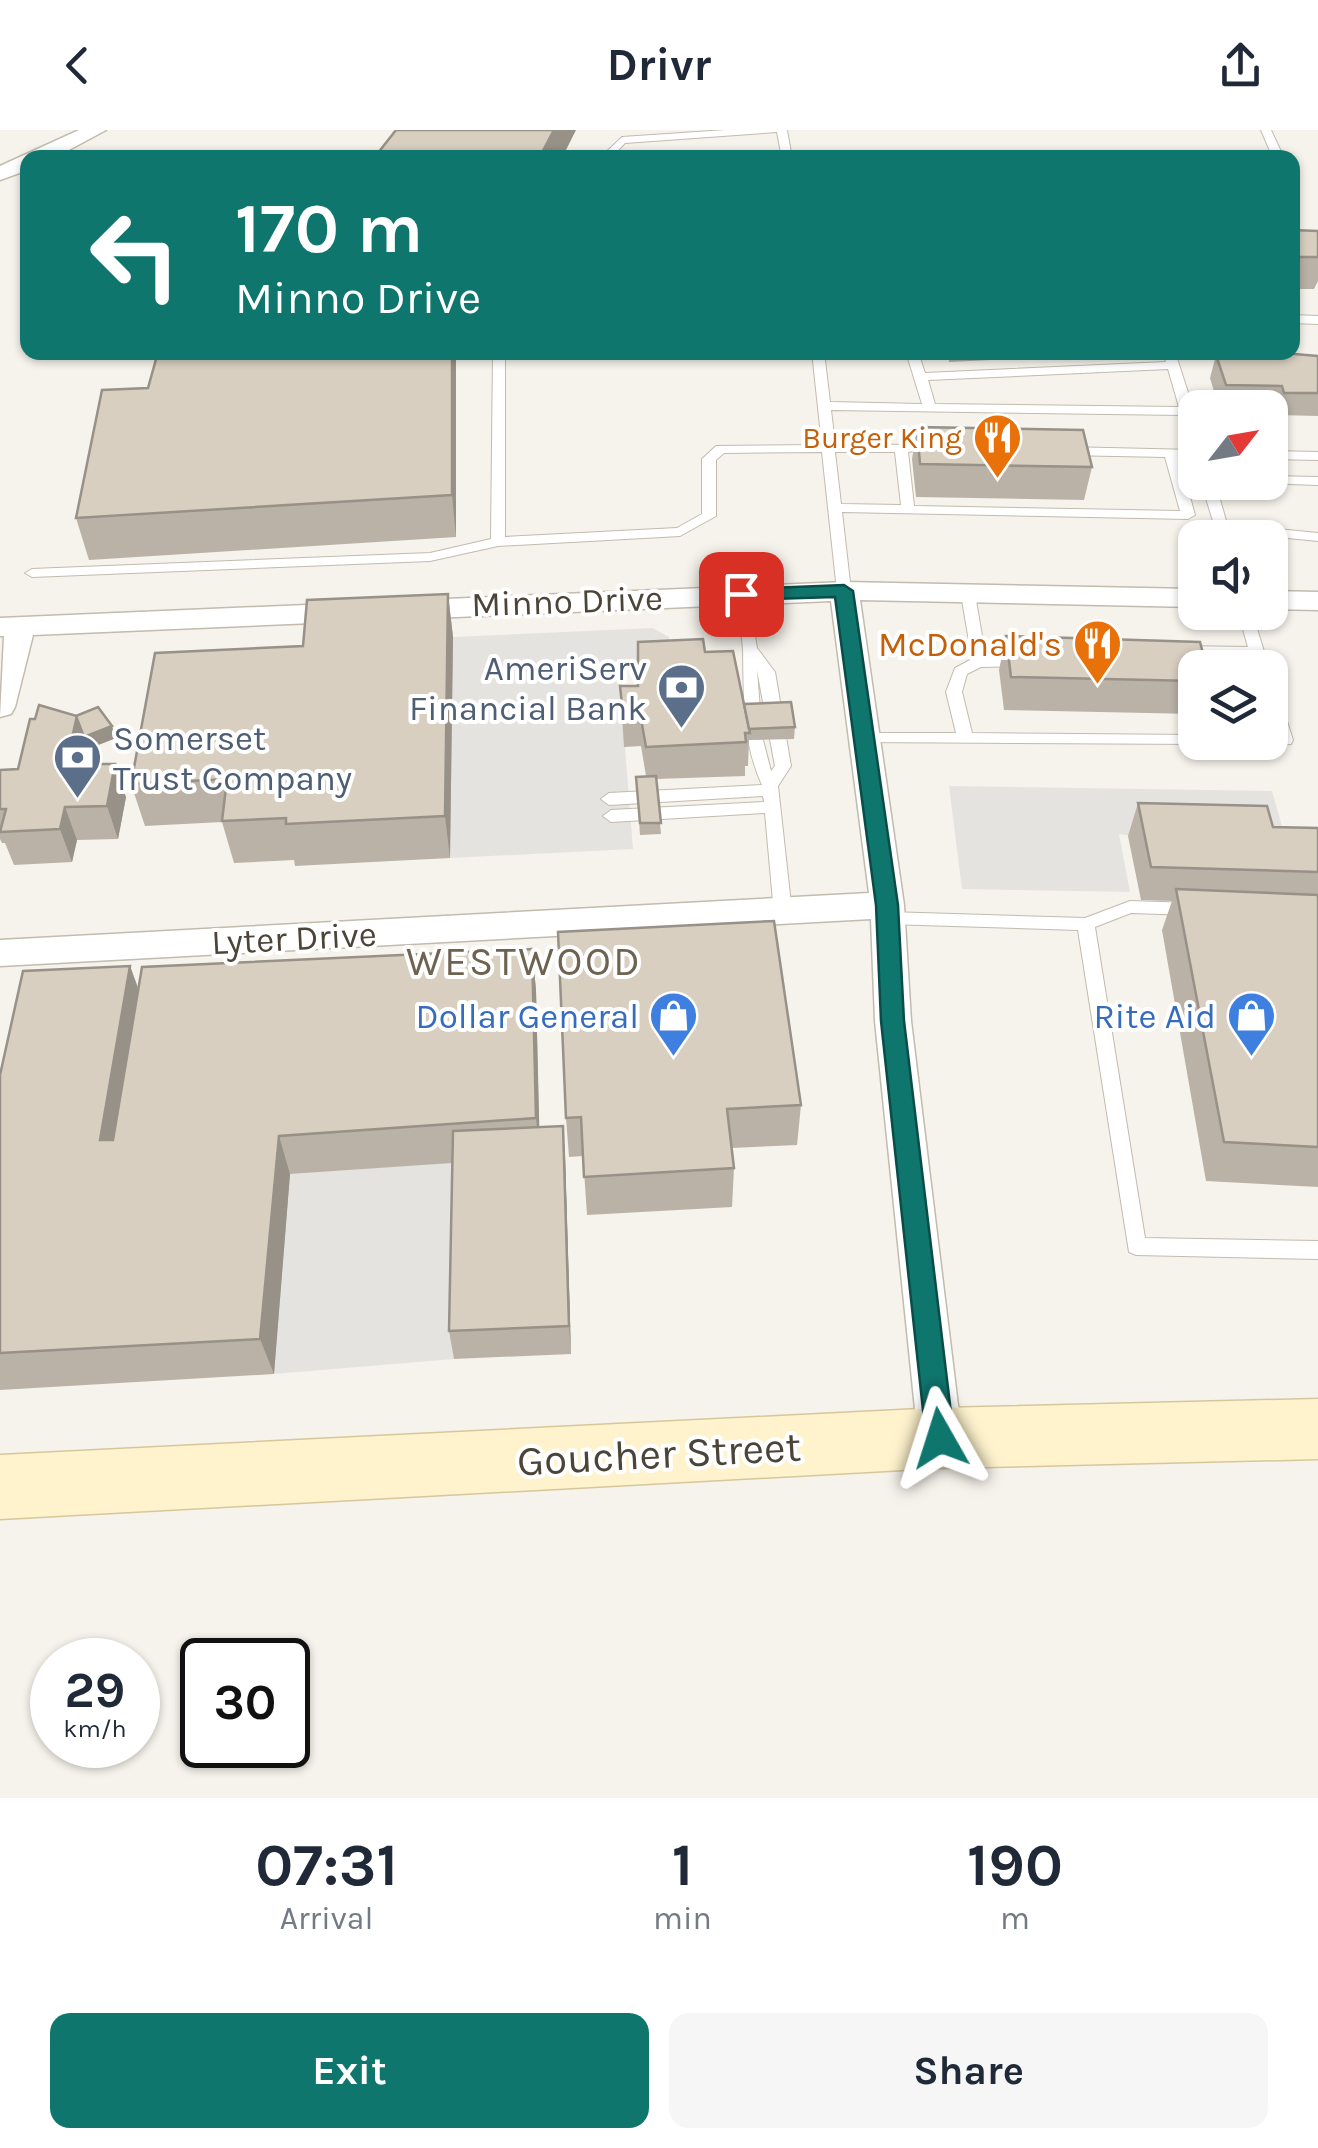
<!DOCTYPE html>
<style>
body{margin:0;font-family:Karla,sans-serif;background:#f6f6f7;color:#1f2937;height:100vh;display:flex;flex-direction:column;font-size:38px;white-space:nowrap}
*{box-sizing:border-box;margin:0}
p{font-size:32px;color:#747a83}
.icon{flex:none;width:55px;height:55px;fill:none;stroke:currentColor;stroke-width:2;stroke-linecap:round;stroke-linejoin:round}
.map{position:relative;height:1668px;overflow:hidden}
.panel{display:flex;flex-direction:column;background:#fff;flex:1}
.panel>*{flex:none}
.top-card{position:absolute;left:20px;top:20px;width:1280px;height:210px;border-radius:20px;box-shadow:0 2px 8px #0004;background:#0f766e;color:#fff;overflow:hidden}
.needle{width:65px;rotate:59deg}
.buttons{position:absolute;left:1178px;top:260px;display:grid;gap:20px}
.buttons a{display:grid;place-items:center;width:110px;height:110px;border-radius:20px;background:#fff;box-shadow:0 2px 8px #0004;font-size:50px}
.speed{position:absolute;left:30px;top:1508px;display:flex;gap:20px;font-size:50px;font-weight:700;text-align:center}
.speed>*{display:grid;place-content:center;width:130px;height:130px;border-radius:50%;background:#fff;box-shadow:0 2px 8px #0004;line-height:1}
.speed small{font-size:25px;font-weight:400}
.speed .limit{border:5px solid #111;border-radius:15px;background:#fff;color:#111}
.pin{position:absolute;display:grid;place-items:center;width:85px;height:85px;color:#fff;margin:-42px;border-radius:20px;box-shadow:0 5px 15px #0006}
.me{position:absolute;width:110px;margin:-55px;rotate:354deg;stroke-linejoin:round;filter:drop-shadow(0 0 8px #0008)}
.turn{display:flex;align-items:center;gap:35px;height:210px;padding:0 50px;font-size:45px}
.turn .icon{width:130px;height:130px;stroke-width:2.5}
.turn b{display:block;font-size:70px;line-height:85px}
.eta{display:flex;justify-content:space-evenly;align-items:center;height:170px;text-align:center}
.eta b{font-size:60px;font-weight:700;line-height:70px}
.action{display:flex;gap:20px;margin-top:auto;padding:20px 50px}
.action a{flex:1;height:115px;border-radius:20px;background:#0f766e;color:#fff;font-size:40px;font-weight:700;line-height:115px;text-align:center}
.action a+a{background:#f6f6f7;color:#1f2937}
header{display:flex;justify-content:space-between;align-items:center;height:130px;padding:0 50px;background:#fff;font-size:45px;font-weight:700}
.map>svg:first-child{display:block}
</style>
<header><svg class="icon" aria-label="back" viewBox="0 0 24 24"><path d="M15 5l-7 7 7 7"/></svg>Drivr<svg class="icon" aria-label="share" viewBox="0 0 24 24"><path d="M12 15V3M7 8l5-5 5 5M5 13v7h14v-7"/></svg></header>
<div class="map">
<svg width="1318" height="1668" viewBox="0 0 1318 1668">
<rect width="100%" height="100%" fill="#f6f3ec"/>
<!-- parking -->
<g fill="#e5e3e0">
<polygon points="653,498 669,507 672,526 622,537 619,542 633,719 450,728 453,507"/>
<polygon points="949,656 1272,661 1292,731 1119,704 1130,762 962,759"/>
<polygon points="458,1032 454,1229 274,1244 290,1044"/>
</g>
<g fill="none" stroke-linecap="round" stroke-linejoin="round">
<defs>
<g id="lane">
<polygon points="726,0 787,0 792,28 782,28 777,2 625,13 611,28 600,28 622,7"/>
<polygon points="1261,0 1271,0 1284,28 1273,28"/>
<polygon points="1292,55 1297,58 1297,65 1292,68"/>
<polygon points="1292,185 1318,186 1318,194 1292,193"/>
<path d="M493 222H505V407L677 398 702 384V329L716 316 822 315 812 222H824L830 272 922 274 906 222H918L925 243 1166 232 1163 222H1175L1194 281 1195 312 1188 308 1182 285 831 280 835 314 914 315V321L908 322 914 376 1180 381 1165 327 1065 325 1058 321 1065 317 1195 320V328L1179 327 1195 385 1188 389 842 382 851 461 844 465 837 461 822 322 724 323 716 330V386L680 406 498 416 430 431 32 447 25 443 32 439 430 423 491 409ZM1168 239 1179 277 935 274 928 250ZM835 322H895L901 375 841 374Z"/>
<polygon points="1270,321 1318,322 1318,330 1270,329"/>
<polygon points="1270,346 1318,347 1318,355 1265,353 1270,352"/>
<polygon points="1201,352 1215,352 1227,394 1318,403 1318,411 1216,401"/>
<path d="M741 459 748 464 757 518 775 542 791 636 778 656 792 783 783 789 774 783 765 683 611 692 603 686 611 680 764 672 763 666 609 675 601 669 609 663 762 655C742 611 744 567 743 520 742 501 737 482 734 464ZM757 540 775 636 771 641 762 606Z"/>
<polygon points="968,459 975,464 983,512 1027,513 1034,518 1027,523 985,522 985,527 1028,530 1028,536 981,537 967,544 962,562 972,603 1195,605 1195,612 1201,614 858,612 856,608 858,604 864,603 956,603 946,562 955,538 972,529 961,464"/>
<polygon points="1238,482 1252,482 1269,538 1254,538 1251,527 1178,526 1171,521 1178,516 1248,517"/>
<polygon points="1270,558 1278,563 1293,610 1291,614 1270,615 1264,612 1270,612 1270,605 1276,605 1270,587"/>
<polygon points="1130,771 1193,773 1202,779 1193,785 1131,783 1095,797 1145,1108 1318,1111 1318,1129 1136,1125 1129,1122 1078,800 888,794 879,788 888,782 1085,788"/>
</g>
<g id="street">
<polygon points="79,0 106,0 54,28 28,28 28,40 0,50 0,36"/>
<polygon points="844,452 1195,459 1195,477 860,470 904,775 911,891 962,1308 955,1322 940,1328 925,1322 918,1308 875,891 871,789 0,836 0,810 869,763 831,471 33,505 15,577 11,584 0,587 4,506 0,506 0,488"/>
<polygon points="1270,461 1318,462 1318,480 1270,479"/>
</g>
<polygon id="secondary" points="1318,1269 1318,1329 940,1338 0,1389 0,1325 940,1278"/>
</defs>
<!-- lane casing -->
<use href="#lane" stroke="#c2bbae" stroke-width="2"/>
<!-- street casing -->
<use href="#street" stroke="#c2bbae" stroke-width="3"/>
<!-- secondary casing -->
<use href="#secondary" stroke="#d6c79b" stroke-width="3"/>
<!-- lane -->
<use href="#lane" fill="#fff" fill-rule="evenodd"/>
<!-- street -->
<use href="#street" fill="#fff" fill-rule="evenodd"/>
<!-- secondary -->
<use href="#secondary" fill="#fff3cd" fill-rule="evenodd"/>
</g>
<!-- wall -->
<g fill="#bab2a6">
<polygon points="1292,100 1318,101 1318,151 1314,159 1292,159"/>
<polygon points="158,222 458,222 456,226 456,407 89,430 76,388 148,258"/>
<polygon points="948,222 1036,222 1034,228 949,232"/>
<polygon points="1271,222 1318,226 1318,286 1277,285 1275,279 1270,278 1219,278 1210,248 1216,225 1270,227"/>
<polygon points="917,297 1092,337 1084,370 916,367 912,329"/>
<polygon points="448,464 453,507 450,728 295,736 294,730 234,733 222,692 145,696 131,654 303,516"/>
<polygon points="1006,506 1195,538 1195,584 1004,580 999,540"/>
<polygon points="705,522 744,574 795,597 794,609 749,610 748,636 745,636 745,646 656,649 661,704 640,705 636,647 646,646 641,616 624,617 620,556 638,556"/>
<polygon points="76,586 116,608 88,619 85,634 126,667 118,709 77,710 72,732 14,735 5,713 2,713 0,709 0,640 18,639"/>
<polygon points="1138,673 1273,697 1318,742 1318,1057 1206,1051 1162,800 1172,771 1141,770 1128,706"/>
<polygon points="532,819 536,860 539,997 565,1026 571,1224 454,1229 449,1201 452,1033 290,1044 274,1244 0,1260 0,945 130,836 138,859"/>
<polygon points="801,975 797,1015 732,1018 734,1038 732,1077 587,1085 583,1026 569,1027 566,988"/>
</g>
<!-- shaded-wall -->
<g fill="#979187">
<polygon points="554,0 576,0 562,28 539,28"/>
<polygon points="452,222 458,222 456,226 456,407 452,365"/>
<polygon points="448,464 453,507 450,728 445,686"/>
<polygon points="77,586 112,596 116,608 88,619 78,667 66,634"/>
<polygon points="115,634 126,667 118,709 107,676"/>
<polygon points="65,677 77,710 72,732 60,699"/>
<polygon points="532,819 536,860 540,1027 536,988"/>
<polygon points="130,836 145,877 117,1049 100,1010"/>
<polygon points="563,996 565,1026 571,1224 569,1196"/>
<polygon points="279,1006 290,1044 274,1244 260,1209"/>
</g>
<!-- building -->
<g fill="#d8cfc1" stroke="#979187" stroke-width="2.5">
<polygon points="396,0 554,0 539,28 374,28"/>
<polygon points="1292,100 1318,101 1318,127 1292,127"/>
<polygon points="158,222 452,222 452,365 76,388 102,260 148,258"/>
<polygon points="1271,222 1318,226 1318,263 1284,263 1282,256 1226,255 1216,225 1273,227"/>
<polygon points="917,297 1083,300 1092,337 920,334"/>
<polygon points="448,464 445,686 286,694 286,688 222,691 227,649 131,654 155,523 303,516 307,470"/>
<polygon points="1006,506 1200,512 1207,538 1195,538 1195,551 1011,547"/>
<polygon points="703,509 705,522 733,521 750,603 745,603 746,612 646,617 640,583 623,584 620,556 638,556 638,512"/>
<polygon points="791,572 795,597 749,599 744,574"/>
<polygon points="39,575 77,586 66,634 115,634 107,676 65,677 60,699 0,702 6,679 0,679 0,640 18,639 30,589 35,589"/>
<polygon points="98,577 112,596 84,607 76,586"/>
<polygon points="656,646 661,693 640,693 636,647"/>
<polygon points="1138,673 1267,676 1273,697 1318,698 1318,742 1151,737"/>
<polygon points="1176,759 1318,765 1318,1017 1224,1012"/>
<polygon points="774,791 801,975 727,979 734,1038 584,1047 581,987 566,988 558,802"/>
<polygon points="532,819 536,988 279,1006 260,1209 0,1223 0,945 23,841 130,836 100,1010 113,1010 142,837"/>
<polygon points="563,996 569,1196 449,1201 453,1001"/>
</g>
<!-- route -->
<polygon fill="#0f766e" stroke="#0a4d48" stroke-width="2.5" points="844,455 853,461 898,775 904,891 954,1308 950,1317 940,1321 930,1317 926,1308 881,891 876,775 835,467 741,470 731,464 741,459"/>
<!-- icons -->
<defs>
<symbol id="restaurant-pin" viewBox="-11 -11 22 30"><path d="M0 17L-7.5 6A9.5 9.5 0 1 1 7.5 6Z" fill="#e8710a" stroke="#fff"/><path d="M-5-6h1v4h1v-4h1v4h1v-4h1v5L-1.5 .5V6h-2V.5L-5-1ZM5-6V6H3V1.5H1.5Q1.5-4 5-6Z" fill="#fff"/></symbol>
<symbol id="bank-pin" viewBox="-11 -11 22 30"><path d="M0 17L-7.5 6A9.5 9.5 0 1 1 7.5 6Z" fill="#5c6f8a" stroke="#fff"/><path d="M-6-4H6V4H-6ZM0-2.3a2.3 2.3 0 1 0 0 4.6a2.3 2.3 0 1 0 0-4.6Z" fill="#fff"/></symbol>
<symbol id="shop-pin" viewBox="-11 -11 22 30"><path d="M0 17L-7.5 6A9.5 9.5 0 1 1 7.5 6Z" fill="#3f7fe0" stroke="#fff"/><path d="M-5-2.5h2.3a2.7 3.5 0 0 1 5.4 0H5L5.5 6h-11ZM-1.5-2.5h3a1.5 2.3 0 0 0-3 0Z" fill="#fff"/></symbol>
</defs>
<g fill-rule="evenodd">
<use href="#restaurant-pin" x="970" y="280" width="55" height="75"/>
<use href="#restaurant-pin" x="1070" y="486" width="55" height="75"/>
<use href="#bank-pin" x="654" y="530" width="55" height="75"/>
<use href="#bank-pin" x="50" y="600" width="55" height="75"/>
<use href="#shop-pin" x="646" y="858" width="55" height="75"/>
<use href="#shop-pin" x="1224" y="858" width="55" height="75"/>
</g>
<g text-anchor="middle" stroke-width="8" stroke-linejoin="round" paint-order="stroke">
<!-- far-food labels -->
<g font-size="30" fill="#c56008" stroke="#fff" text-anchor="end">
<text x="962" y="318">Burger King</text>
</g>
<!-- street labels -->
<g font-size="35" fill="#4b4439" stroke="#fff">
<text transform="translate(567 471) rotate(-2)" y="12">Minno Drive</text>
<text transform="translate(294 808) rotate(-3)" y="12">Lyter Drive</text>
</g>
<!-- food labels -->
<g font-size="35" fill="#c56008" stroke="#fff" text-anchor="end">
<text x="1062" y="526">McDonald's</text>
</g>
<!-- service labels -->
<g font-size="35" fill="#4e5e75" stroke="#fff" text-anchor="end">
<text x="647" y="550">AmeriServ<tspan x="647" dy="40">Financial Bank</tspan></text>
<text x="113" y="620" text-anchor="start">Somerset<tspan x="113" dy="40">Trust Company</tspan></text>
</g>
<!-- shop labels -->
<g font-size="35" fill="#366cbe" stroke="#fff" text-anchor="end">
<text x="639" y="898">Dollar General</text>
<text x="1216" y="898">Rite Aid</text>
</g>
<!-- quarter labels -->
<g font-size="40" letter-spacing="2.5" fill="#6e6250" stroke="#fff">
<text x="524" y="845">WESTWOOD</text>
</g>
<!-- near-street labels -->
<g font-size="42" fill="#4b4439" stroke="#fff">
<text transform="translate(659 1323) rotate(-3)" y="15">Goucher Street</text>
</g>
</g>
</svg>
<div class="buttons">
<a><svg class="needle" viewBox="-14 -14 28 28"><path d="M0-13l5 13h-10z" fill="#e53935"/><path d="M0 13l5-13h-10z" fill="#747a83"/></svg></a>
<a><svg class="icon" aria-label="sound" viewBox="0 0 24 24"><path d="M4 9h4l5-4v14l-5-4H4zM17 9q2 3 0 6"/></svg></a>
<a><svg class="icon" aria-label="layers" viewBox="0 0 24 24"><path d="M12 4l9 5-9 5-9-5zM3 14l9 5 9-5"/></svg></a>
</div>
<div class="speed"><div>29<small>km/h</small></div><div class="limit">30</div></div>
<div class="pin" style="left:741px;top:464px;background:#d93025"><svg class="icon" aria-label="arrive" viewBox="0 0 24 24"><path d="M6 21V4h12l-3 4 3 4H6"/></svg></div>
<svg class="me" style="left:940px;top:1308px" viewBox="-20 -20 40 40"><path d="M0-17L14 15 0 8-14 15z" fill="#0f766e" stroke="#fff" stroke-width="4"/></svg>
<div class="top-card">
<div class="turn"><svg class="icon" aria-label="left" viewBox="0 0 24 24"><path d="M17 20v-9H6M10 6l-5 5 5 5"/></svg><div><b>170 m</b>Minno Drive</div></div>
</div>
</div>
<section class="panel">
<div class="eta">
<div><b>07:31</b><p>Arrival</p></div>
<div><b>1</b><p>min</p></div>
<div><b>190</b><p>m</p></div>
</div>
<div class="action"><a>Exit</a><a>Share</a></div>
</section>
